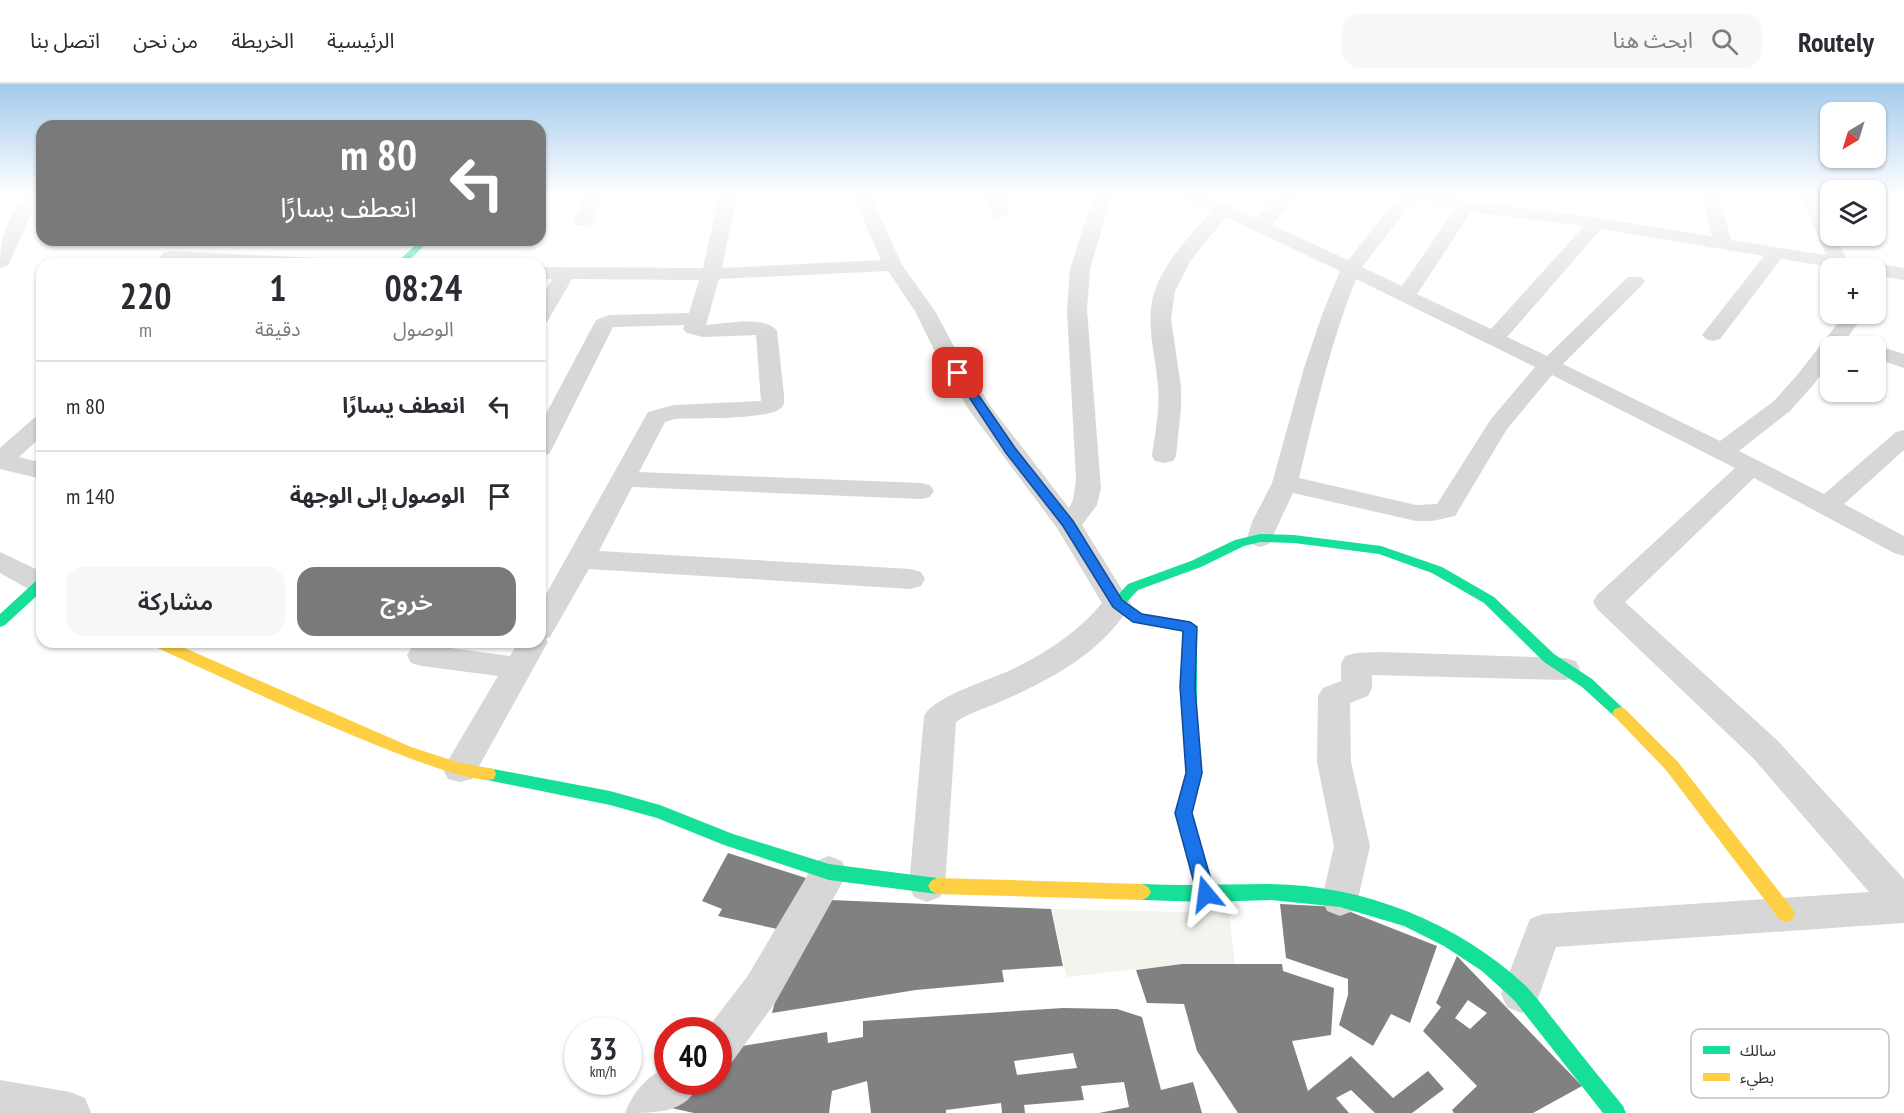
<!DOCTYPE html>
<html lang="ar">
<meta charset="utf-8">
<style>
body{margin:0;font-family:"PT Sans Narrow","Noto Sans Arabic",sans-serif;background:#f7f7f7;color:#2b2b33;direction:rtl;height:100vh;display:flex;flex-direction:column;font-size:22px;white-space:nowrap}
*{box-sizing:border-box;margin:0}
p{font-size:20px;color:#7c7c81}
.icon{flex:none;width:33px;height:33px;fill:none;stroke:currentColor;stroke-width:2;stroke-linecap:round;stroke-linejoin:round}
.map{position:relative;flex:1;overflow:hidden;direction:ltr}
.sheet{position:absolute;left:36px;top:174px;width:510px;height:390px;display:flex;flex-direction:column;background:#fff;border-radius:18px;box-shadow:0 2px 4px #0004;direction:rtl}
.sheet>*{flex:none}
.banner{position:absolute;left:36px;top:36px;width:510px;height:126px;border-radius:18px;box-shadow:0 2px 4px #0004;direction:rtl;background:#7a7a7a;color:#fff;overflow:hidden}
.needle{width:39px;rotate:218deg}
.buttons{position:absolute;left:1820px;top:18px;display:grid;gap:12px}
.buttons a{display:grid;place-items:center;width:66px;height:66px;border-radius:12px;background:#fff;box-shadow:0 2px 4px #0004;font-size:30px}
.speed{position:absolute;left:564px;top:933px;display:flex;gap:12px;font-size:30px;font-weight:700;text-align:center}
.speed>*{display:grid;place-content:center;width:78px;height:78px;border-radius:50%;background:#fff;box-shadow:0 2px 4px #0004;line-height:1}
.speed small{font-size:15px;font-weight:400}
.speed .limit{border:9px solid #d22;background:#fff;color:#111}
.pin{position:absolute;display:grid;place-items:center;width:51px;height:51px;color:#fff;margin:-26px;border-radius:12px;box-shadow:0 3px 9px #0006}
.me{position:absolute;width:66px;margin:-33px;rotate:344deg;stroke-linejoin:round;filter:drop-shadow(0 0 4px #0008)}
.turn{display:flex;align-items:center;gap:21px;height:126px;padding:0 30px;font-size:27px}
.turn .icon{width:78px;height:78px;stroke-width:2.5}
.turn b{display:block;font-size:42px;line-height:51px}
.eta{display:flex;justify-content:space-evenly;align-items:center;height:102px;text-align:center}
.eta b{font-size:36px;font-weight:600;line-height:42px}
.primary-button{display:flex;gap:12px;margin-top:auto;padding:12px 30px}
.primary-button a{flex:1;height:69px;border-radius:18px;background:#7a7a7a;color:#fff;font-size:24px;font-weight:600;line-height:69px;text-align:center}
.primary-button a+a{background:#f7f7f7;color:#2b2b33}
ul{padding:0;list-style:none}
li{display:flex;align-items:center;gap:18px;height:90px;padding:0 30px;border-top:2px solid #e1e1e2}
li div{flex:1}
li b{display:block;font-size:22px}
li em{font-style:normal}
header{display:flex;align-items:center;gap:36px;box-sizing:border-box;height:84px;padding:0 30px;background:#fff;border-bottom:2px solid #e1e1e2}
header strong{font-size:28px}
nav{display:flex;gap:33px;margin-inline-start:auto;font-size:21px}
.search{width:420px;height:54px;background:#f7f7f7;display:flex;align-items:center;gap:15px;box-sizing:border-box;padding:0 21px;border-radius:18px;color:#7c7c81;font-size:22px}
.map>svg:first-child{display:block}
</style>
<header>
<strong>Routely</strong>
<div class="search"><svg class="icon" aria-label="search" viewBox="0 0 24 24"><circle cx="10" cy="10" r="6"/><path d="M15 15l6 6"/></svg>ابحث هنا</div>
<nav><a>الرئيسية</a><a>الخريطة</a><a>من نحن</a><a>اتصل بنا</a></nav>
</header>
<div class="map">
<svg width="1904" height="1029" viewBox="0 0 1904 1029">
<rect width="100%" height="100%" fill="#fff"/>
<!-- green -->
<polygon fill="#f1f5ed" points="1051,825 1229,829 1235,880 1182,880 1067,893"/>
<!-- building -->
<g fill="#818181" fill-rule="evenodd">
<polygon points="728,769 806,794 782,846 718,832 722,825 702,817"/>
<polygon points="830,816 1051,825 1063,882 1002,886 1004,898 916,906 772,929 780,898"/>
<polygon points="1280,820 1338,823 1437,862 1410,939 1391,930 1373,962 1339,941 1348,911 1348,895 1286,874"/>
<path d="M1457 872 1582 1002 1533 1029H1454L1452 1026 1477 1002 1423 947 1441 923 1436 919ZM1468 916 1487 929 1470 945 1455 934Z"/>
<polygon points="1182,880 1282,880 1283,887 1334,904 1331,951 1292,957 1308,1007 1351,972 1393,1014 1428,987 1444,1005 1412,1029 1375,1029 1351,1006 1336,1014 1349,1029 1238,1029 1197,967 1184,920 1147,919 1136,886"/>
<path d="M1063 924 1117 925 1142 933 1161 1006 1193 998 1202 1029H1099L1129 1023 1124 998 1081 1002 1084 1016 1024 1021 1025 1029H1002L1001 1019 946 1026V1029H871L867 997 832 1007 829 1029H694L667 1023 679 1007 692 998H718V979L742 962 827 948 828 959 863 953V937ZM1073 969 1077 984 1017 991 1014 977Z"/>
</g>
<g fill="none" stroke-linecap="round" stroke-linejoin="round">
<!-- street -->
<g fill="#d7d7d7" fill-rule="evenodd">
<path d="M25 111 42 112 31 129 10 178 7 182 0 184C0 150 6 139 25 111Z"/>
<polygon points="586,111 604,111 592,137 589,141 577,141 574,137"/>
<path d="M719 111H737L722 184 881 176 853 111H871L902 181 935 227 958 270 991 323 1069 424 1073 416 1076 396 1067 226 1070 185 1094 111H1112L1090 185 1087 226 1101 404 1097 421 1082 441 1131 520C1103 568 1052 595 1002 617 987 624 970 628 956 638L945 802 940 813 927 818 914 813 909 802 924 632C935 611 994 595 1017 583 1049 567 1079 547 1102 519L1057 444 969 326 936 270 915 227 888 187 719 195 706 241C724 240 766 231 777 247L784 311C784 316 785 321 781 324 770 336 694 334 675 335L665 338 639 388 921 399 930 401 934 407 930 413 921 415 632 403 599 467 911 485 921 488 925 495 921 502 911 505 589 485 550 553 546 555 548 558 472 695 460 698 448 695 443 685 498 592 422 582 411 579 407 571 415 558H445L442 563 510 572 518 558H540V521L648 328 674 321 761 317 756 251 703 253 687 249 683 245 685 241 613 243 552 365 549 370 540 372V341L596 236 609 231 689 229 699 196 572 195 547 238 540 240V216L552 195H540V183L703 184Z"/>
<polygon points="986,111 1004,111 1008,129 1005,133 993,133"/>
<path d="M1180 111H1204L1258 134 1279 111H1298L1272 141 1348 176 1400 111H1445L1467 117 1584 132 1712 152 1701 111H1719L1731 156 1826 171 1800 111H1818L1830 138V152H1836L1846 174 1904 184V196L1875 191V184H1838L1781 175 1720 255 1713 257 1706 255 1702 251 1764 172 1601 145 1507 253 1547 272 1628 193H1642L1645 197 1642 201 1563 280 1720 357 1774 317 1798 290 1845 230H1865L1841 262H1830V278L1814 300 1790 327 1739 367 1824 410 1896 348 1904 346V366L1844 420 1904 452V472L1894 469 1754 394 1625 518 1777 656 1904 795V839L1556 863 1535 923 1521 929 1507 923 1501 910 1530 835 1543 830 1869 808 1753 674 1597 525 1593 518 1597 511 1735 384 1552 291 1507 345 1455 432 1432 437H1416L1293 409 1269 460 1260 463 1251 460 1247 454 1252 438 1272 399 1304 284 1323 228 1340 187 1226 133 1191 176 1175 207 1171 235 1181 303V324L1176 372 1173 377 1164 379 1155 377 1152 372C1155 349 1160 326 1158 303 1156 271 1144 238 1155 206 1166 176 1191 150 1212 127L1183 115ZM1417 112 1419 115 1455 125 1402 202 1362 183ZM1471 128 1584 142 1491 245 1417 210ZM1356 195 1535 283 1491 335 1437 420 1416 421 1299 394C1315 327 1330 260 1356 195Z"/>
<polygon points="170,167 320,174 327,176 330,180 197,180 163,177 160,173 163,169"/>
<polygon points="1875,261 1904,270 1904,284 1875,274 1875,262 1867,262"/>
<polygon points="42,332 42,352 19,373 42,379 42,395 0,385 0,364 34,334"/>
<polygon points="0,468 42,488 42,510 32,507 0,489"/>
<polygon points="1382,568 1565,574 1576,577 1580,585 1576,593 1565,596 1372,591 1372,604 1368,612 1350,619 1351,678 1370,762 1358,815 1353,827 1340,832 1327,827 1322,815 1334,762 1317,678 1318,612 1323,604 1341,597 1341,580 1345,572 1356,569"/>
<polygon points="829,772 842,777 847,788 842,799 775,919 732,978 718,984 718,946 706,946 747,893 816,777"/>
<path d="M668 982V998H700C687 1029 658 1029 625 1029 633 1008 647 992 668 982Z"/>
<polygon points="0,996 70,1008 85,1014 91,1029 0,1029"/>
</g>
<!-- fast -->
<g fill="#16e098" fill-rule="evenodd">
<polygon points="421,156 430,156 405,180 395,180"/>
<polygon points="1260,450 1294,451 1381,462 1442,483 1494,513 1554,570 1592,595 1628,629 1625,633 1620,635 1615,633 1582,603 1544,578 1484,519 1432,489 1379,470 1294,459 1260,458 1244,462 1201,483 1138,506 1126,519 1142,530 1190,538 1197,543 1197,626 1195,630 1190,632 1185,630 1183,626 1183,547 1133,537 1110,520 1128,500 1191,477 1235,456"/>
<polygon points="42,494 42,507 5,541 0,543 0,530 37,496"/>
<polygon points="488,684 610,707 660,721 733,750 829,780 937,794 943,797 946,802 943,807 937,810 829,796 724,761 657,734 610,721 482,695 480,690 482,685"/>
<path d="M1142 800C1185 802 1227 800 1269 800 1364 801 1457 838 1526 902 1537 913 1547 928 1557 940 1579 968 1601 995 1623 1022L1626 1029H1603L1514 916 1482 887 1444 862 1404 842 1340 823 1271 816 1206 818 1142 816 1136 813 1133 808 1136 803Z"/>
</g>
<!-- slow -->
<g fill="#ffcf43" fill-rule="evenodd">
<path d="M151 558H171L411 663 460 679 494 685 496 690 494 695C458 707 203 584 153 562Z"/>
<polygon points="1190,620 1195,622 1197,626 1202,689 1192,728 1215,810 1212,815 1206,818 1200,815 1197,810 1176,728 1186,689 1183,626 1185,622"/>
<polygon points="1620,623 1625,625 1678,678 1792,824 1795,830 1792,836 1786,838 1780,836 1666,686 1615,633 1612,629 1615,625"/>
<polygon points="937,794 1142,800 1148,803 1151,808 1148,813 1142,816 937,810 931,807 928,802 931,797"/>
</g>
</g>
<!-- sky -->
<linearGradient id="sky" x2="0" y2="1"><stop stop-color="#a3caec"/><stop offset="0.44" stop-color="#fff"/><stop offset="1" stop-color="#fff" stop-opacity="0"/></linearGradient>
<rect width="1904" height="255" fill="url(#sky)"/>
<!-- route -->
<polygon fill="#1a73e8" stroke="#114b97" stroke-width="1.5" points="958,286 962,287 1015,364 1073,437 1122,516 1142,530 1190,538 1197,543 1195,603 1202,689 1192,729 1215,810 1212,815 1206,818 1200,815 1197,810 1175,729 1186,689 1180,603 1183,547 1133,538 1113,523 1063,442 1006,369 953,289"/>
<!-- legend -->
<rect x="1691" y="945" width="198" height="69" rx="9" fill="#fff" stroke="#c2c2c2" stroke-width="1.5"/>
<rect x="1703" y="962" width="27" height="8" fill="#16e098"/>
<rect x="1703" y="989" width="27" height="8" fill="#ffcf43"/>
<g font-size="16" fill="#333">
<text x="1740" y="972">سالك</text>
<text x="1740" y="999">بطيء</text>
</g>
</svg>
<div class="buttons">
<a><svg class="needle" viewBox="-14 -14 28 28"><path d="M0-13l5 13h-10z" fill="#e53935"/><path d="M0 13l5-13h-10z" fill="#7c7c81"/></svg></a>
<a><svg class="icon" aria-label="layers" viewBox="0 0 24 24"><path d="M12 4l9 5-9 5-9-5zM3 14l9 5 9-5"/></svg></a>
<a>+</a>
<a>−</a>
</div>
<div class="speed"><div>33<small>km/h</small></div><div class="limit">40</div></div>
<div class="pin" style="left:958px;top:289px;background:#d93025"><svg class="icon" aria-label="arrive" viewBox="0 0 24 24"><path d="M6 21V4h12l-3 4 3 4H6"/></svg></div>
<svg class="me" style="left:1206px;top:810px" viewBox="-20 -20 40 40"><path d="M0-17L14 15 0 8-14 15z" fill="#1a73e8" stroke="#fff" stroke-width="4"/></svg>
<div class="banner">
<div class="turn"><svg class="icon" aria-label="left" viewBox="0 0 24 24"><path d="M17 20v-9H6M10 6l-5 5 5 5"/></svg><div><b>80 m</b>انعطف يسارًا</div></div>
</div>
<section class="sheet">
<div class="eta">
<div><b>08:24</b><p>الوصول</p></div>
<div><b>1</b><p>دقيقة</p></div>
<div><b>220</b><p>m</p></div>
</div>
<ul>
<li><svg class="icon" aria-label="left" viewBox="0 0 24 24"><path d="M17 20v-9H6M10 6l-5 5 5 5"/></svg><div><b>انعطف يسارًا</b></div><em>80 m</em></li>
<li><svg class="icon" aria-label="arrive" viewBox="0 0 24 24"><path d="M6 21V4h12l-3 4 3 4H6"/></svg><div><b>الوصول إلى الوجهة</b></div><em>140 m</em></li>
</ul>
<div class="primary-button"><a>خروج</a><a>مشاركة</a></div>
</section>
</div>
